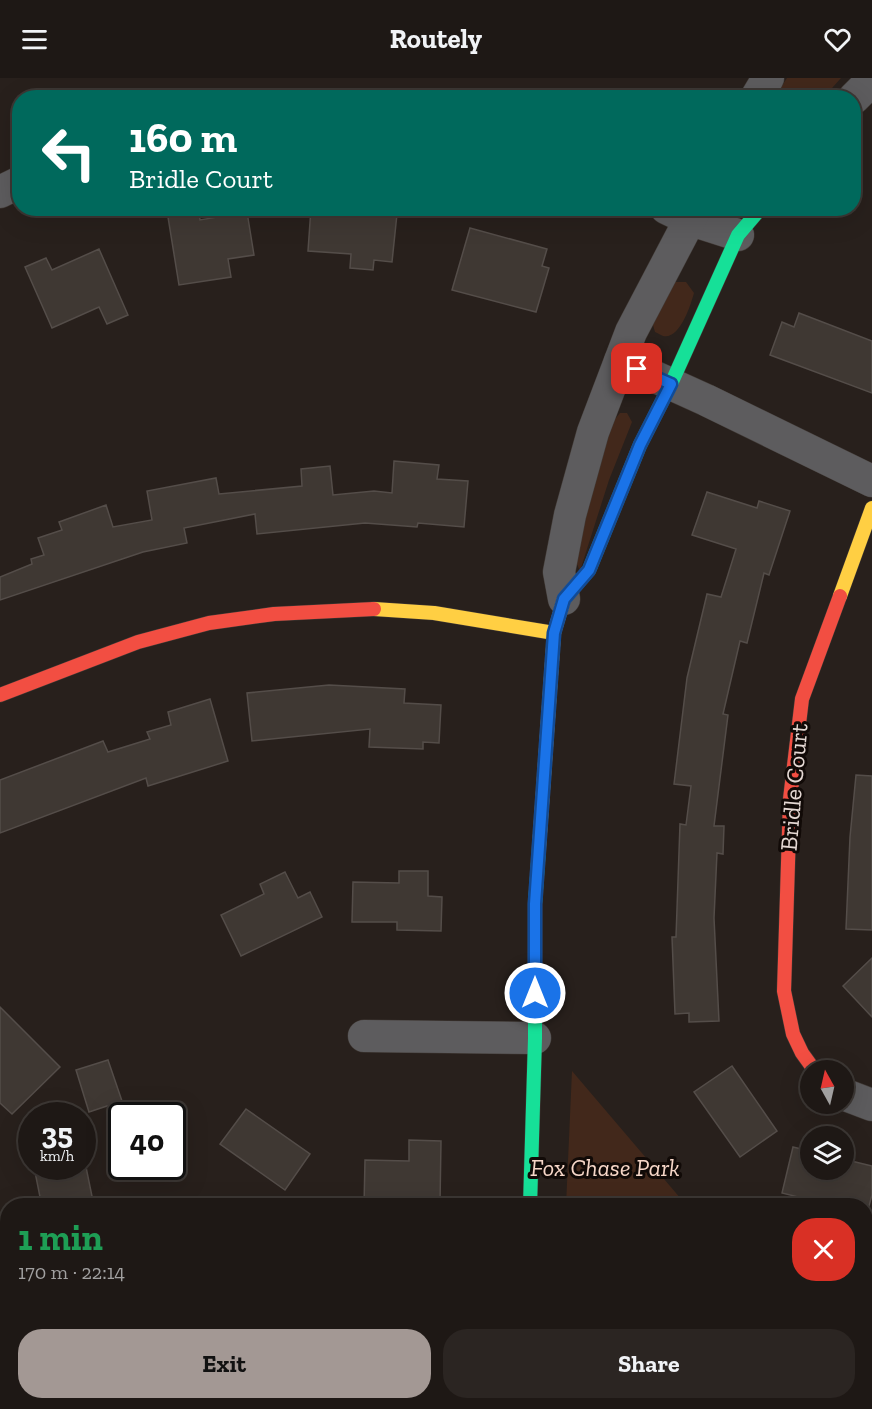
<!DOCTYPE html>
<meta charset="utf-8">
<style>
body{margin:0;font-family:"Zilla Slab",serif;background:#2b2522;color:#f1f3f6;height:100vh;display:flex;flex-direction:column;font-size:22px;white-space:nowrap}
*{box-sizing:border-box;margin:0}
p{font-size:20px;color:#a1a0a0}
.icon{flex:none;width:33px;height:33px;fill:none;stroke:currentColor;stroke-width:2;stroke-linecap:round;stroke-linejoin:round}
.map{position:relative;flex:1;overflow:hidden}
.drawer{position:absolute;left:0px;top:1120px;width:873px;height:212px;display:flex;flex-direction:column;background:#1e1815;border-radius:24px 24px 0 0;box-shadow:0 6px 24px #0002,0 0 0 2px #3c3734}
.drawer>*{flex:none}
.hud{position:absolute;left:12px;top:12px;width:849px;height:126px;border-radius:24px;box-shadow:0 6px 24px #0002,0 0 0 2px #3c3734;background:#00695c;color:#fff;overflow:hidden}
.needle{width:39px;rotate:352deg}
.tools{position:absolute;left:800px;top:982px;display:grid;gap:12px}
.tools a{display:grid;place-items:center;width:54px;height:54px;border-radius:50%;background:#1e1815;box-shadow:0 6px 24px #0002,0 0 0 2px #3c3734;font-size:30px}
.speed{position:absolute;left:18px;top:1024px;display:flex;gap:12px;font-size:30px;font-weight:700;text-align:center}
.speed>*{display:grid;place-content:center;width:78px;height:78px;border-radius:50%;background:#1e1815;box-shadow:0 6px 24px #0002,0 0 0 2px #3c3734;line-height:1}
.speed small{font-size:15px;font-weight:400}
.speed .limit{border:3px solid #111;border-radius:9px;background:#fff;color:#111}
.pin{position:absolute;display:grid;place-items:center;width:51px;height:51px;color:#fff;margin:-26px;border-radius:12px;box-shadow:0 3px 9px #0006}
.me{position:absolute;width:66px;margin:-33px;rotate:0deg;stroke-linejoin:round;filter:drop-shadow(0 0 4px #0008)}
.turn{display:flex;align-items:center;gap:21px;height:126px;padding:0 18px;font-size:27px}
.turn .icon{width:78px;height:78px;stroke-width:2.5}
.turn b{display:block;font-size:42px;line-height:51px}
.round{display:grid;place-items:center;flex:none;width:63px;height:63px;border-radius:24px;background:#2b2522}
.overview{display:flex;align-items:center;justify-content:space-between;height:102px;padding:0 18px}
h1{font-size:36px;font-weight:800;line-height:45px;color:#1e9e55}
.primary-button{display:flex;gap:12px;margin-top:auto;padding:12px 18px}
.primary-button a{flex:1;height:69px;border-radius:24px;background:#a39894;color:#111;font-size:24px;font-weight:800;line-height:69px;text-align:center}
.primary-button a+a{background:#2b2522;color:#f1f3f6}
header{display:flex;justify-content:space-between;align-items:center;height:78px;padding:0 18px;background:#1e1815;font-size:27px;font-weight:800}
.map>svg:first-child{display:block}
</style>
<header><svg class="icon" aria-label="menu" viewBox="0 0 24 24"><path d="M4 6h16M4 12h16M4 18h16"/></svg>Routely<svg class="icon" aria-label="heart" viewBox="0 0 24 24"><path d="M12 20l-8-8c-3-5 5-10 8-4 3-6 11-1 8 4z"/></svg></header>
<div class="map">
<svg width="872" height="1331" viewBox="0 0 872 1331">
<rect width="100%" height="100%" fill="#28201c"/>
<!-- green -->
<g fill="#42281b">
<polygon points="787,0 841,0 824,19 774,20"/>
<path d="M675 204H686L694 215C691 226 680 262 663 258 660 257 658 255 655 254L651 240 663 216Z"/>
<polygon points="620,335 627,335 632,344 609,402 580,493 574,479 612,345"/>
<polygon points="572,993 687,1128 566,1128"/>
<polygon points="866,1182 872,1183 872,1331 557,1331 557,1324 866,1324"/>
</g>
<!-- building -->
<g fill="#3f3833" stroke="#544d49" stroke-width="1.5">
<polygon points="311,130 354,130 354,132 397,136 392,184 374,182 373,192 350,190 351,176 308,173"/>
<polygon points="199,134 200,142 247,134 254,177 228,181 231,199 179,207 168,139"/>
<polygon points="470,150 547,171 542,188 549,190 536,234 452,212"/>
<polygon points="99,171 128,237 107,246 99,229 52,250 25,189 46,180 52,192"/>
<polygon points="799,235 872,263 872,315 770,277 782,244 794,249"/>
<polygon points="394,383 439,387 437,401 468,403 464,449 418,445 417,449 365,445 257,456 255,436 184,450 187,465 143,474 0,522 0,499 32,486 31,481 44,477 38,460 62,452 59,444 106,427 113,449 152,442 147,413 216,400 219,416 302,408 301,391 330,388 333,417 374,413 392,415"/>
<polygon points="707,414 757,430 759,423 790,433 769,497 764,495 747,565 740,563 723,636 728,637 714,748 724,748 723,776 717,775 714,840 719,943 689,944 689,935 675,936 672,859 676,859 680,746 686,747 691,708 674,706 687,600 707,516 721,519 736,471 692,457"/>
<polygon points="329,607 405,611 404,625 441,627 439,665 423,664 423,671 369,669 370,651 252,663 247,615"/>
<polygon points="210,621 228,683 148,708 146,700 0,755 0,702 103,663 108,674 150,661 147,654 171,647 168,634"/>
<polygon points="856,697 872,698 872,852 846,851 850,759"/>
<polygon points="399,793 428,793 428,818 442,819 441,853 397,852 397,844 352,844 353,804 399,805"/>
<polygon points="285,794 298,820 310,814 322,839 241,878 221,837 264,816 260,806"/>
<polygon points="872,880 872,939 843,908"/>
<polygon points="0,929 60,989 12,1036 0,1025"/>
<polygon points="108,982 122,1023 89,1034 76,992"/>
<polygon points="732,988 777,1053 740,1079 694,1014"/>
<polygon points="246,1031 310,1076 285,1112 220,1066"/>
<polygon points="409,1062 441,1063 440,1126 364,1128 365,1082 409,1083"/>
<polygon points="793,1069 810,1073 810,1092 843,1092 843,1081 872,1088 872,1117 869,1128 834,1128 782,1115"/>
<polygon points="34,1089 86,1089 94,1128 55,1128 54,1122 41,1124"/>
</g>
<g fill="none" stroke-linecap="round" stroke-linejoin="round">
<defs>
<g id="street">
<polyline points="756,20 768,0"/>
<polyline points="854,20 872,2"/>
<polyline points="0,114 20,104"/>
<polyline points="666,130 691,142 738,157"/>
<polyline points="620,283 706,322 872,403"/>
<polyline points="564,521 559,494 570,437 593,354 631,254 696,130"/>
<polyline points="364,958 535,960"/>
<polyline points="843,1016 872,1027"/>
<polyline points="0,1239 8,1248"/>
<polyline points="90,1324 99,1331"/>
<polyline points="524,1331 524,1324"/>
</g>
<g id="fast">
<polyline points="576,507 589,492 640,367 671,306 738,157 761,130"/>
<polyline points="530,1128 535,960 535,826 539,770"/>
</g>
<g id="slow">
<polyline points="840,518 872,430"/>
<polyline points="374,531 434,535 554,555"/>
<polyline points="539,770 554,555 564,521 576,507"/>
</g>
<g id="jam">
<polyline points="0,617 138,564 209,545 274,536 374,531"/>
<polyline points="815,993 802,975 793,956 784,913 790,721 802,621 840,518"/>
</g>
</defs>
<!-- street casing -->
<use href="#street" stroke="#423b37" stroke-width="33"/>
<!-- fast casing -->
<use href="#fast" stroke="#423b37" stroke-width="15"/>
<!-- slow casing -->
<use href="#slow" stroke="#423b37" stroke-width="15"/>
<!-- jam casing -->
<use href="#jam" stroke="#423b37" stroke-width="15"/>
<!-- street -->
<use href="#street" stroke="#5d5c5e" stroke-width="32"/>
<!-- fast -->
<use href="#fast" stroke="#16e098" stroke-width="14"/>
<!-- slow -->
<use href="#slow" stroke="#ffcf43" stroke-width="14"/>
<!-- jam -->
<use href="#jam" stroke="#f24e42" stroke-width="14"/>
</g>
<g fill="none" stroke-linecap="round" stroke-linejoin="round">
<defs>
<polyline id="route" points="535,915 535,826 554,555 564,521 589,492 640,367 671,306 637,291"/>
</defs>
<!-- route casing -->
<use href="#route" stroke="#114b97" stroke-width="15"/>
<!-- route -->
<use href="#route" stroke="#1a73e8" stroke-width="10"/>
</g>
<g text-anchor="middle" stroke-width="6" stroke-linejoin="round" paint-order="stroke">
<!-- street labels -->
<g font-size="24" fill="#e5d9d4" stroke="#110a07">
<text transform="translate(794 709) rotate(-85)" y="8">Bridle Court</text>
</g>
<!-- park labels -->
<g font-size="24" font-style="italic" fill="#f7d7c8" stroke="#110a07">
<text x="605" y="1098">Fox Chase Park</text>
</g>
</g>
</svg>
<div class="tools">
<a><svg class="needle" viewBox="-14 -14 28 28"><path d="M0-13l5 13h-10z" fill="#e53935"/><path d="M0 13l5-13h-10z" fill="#a1a0a0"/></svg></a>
<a><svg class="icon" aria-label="layers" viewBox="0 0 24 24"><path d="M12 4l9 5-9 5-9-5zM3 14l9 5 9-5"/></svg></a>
</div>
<div class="speed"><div>35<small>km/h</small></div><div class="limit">40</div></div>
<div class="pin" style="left:637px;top:291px;background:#d93025"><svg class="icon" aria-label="arrive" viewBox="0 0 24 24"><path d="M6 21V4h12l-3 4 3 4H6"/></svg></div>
<svg class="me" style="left:535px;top:915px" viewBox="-20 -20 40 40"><circle r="17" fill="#1a73e8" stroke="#fff" stroke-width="3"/><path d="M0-11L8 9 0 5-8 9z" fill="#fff"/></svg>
<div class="hud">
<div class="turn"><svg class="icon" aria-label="left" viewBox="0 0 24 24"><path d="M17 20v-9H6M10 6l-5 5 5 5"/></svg><div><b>160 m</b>Bridle Court</div></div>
</div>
<section class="drawer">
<div class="overview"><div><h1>1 min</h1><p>170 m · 22:14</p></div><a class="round" style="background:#d93025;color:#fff"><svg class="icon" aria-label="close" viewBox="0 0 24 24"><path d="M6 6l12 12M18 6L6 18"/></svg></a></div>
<div class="primary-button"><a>Exit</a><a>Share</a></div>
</section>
</div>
